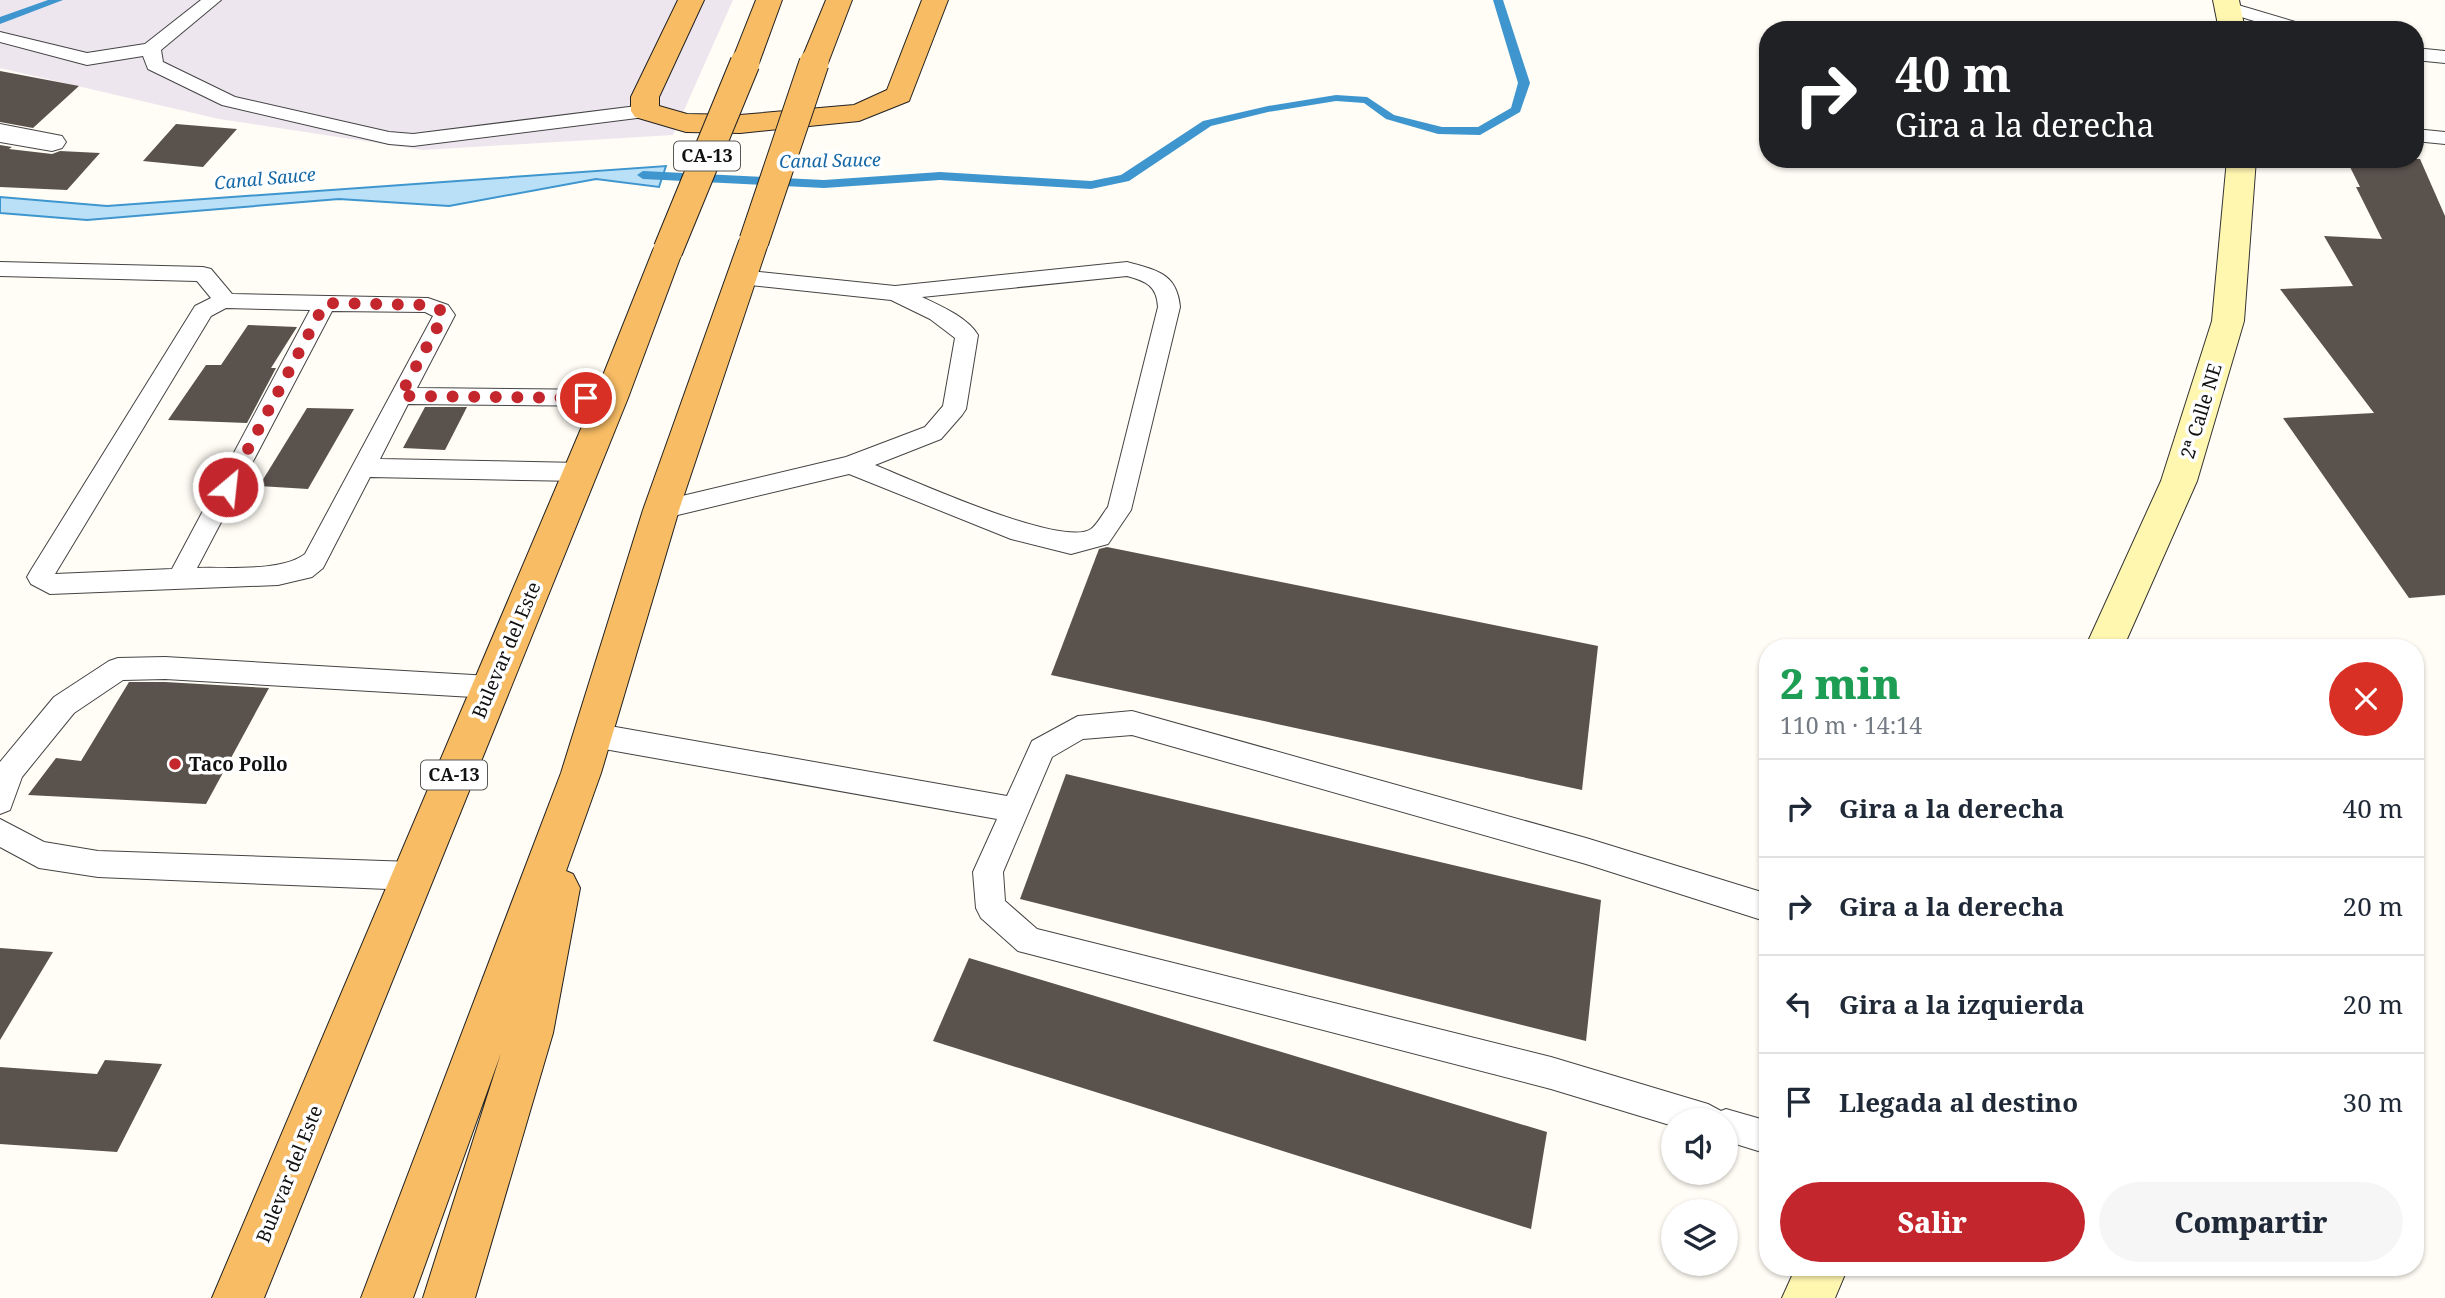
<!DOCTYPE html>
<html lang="es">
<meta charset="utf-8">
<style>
body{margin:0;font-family:"Noto Serif",serif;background:#f6f6f7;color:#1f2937;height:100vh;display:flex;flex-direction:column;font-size:26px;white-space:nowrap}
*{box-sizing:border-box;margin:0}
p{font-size:23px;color:#747a83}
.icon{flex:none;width:38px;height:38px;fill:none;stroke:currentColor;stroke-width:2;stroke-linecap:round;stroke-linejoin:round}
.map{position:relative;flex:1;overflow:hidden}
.drawer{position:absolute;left:1759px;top:639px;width:665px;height:637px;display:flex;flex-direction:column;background:#fff;border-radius:28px;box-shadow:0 2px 5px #0004}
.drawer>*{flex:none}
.banner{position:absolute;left:1759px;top:21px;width:665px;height:147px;border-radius:28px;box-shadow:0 2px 5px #0004;background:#202124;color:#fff;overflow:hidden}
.buttons{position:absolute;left:1661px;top:1108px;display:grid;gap:14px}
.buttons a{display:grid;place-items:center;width:77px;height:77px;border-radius:50%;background:#fff;box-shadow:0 2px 5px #0004;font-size:35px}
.pin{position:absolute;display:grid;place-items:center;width:60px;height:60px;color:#fff;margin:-30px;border:4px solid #fff;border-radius:50%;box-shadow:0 2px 7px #0007}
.me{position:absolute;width:77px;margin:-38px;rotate:28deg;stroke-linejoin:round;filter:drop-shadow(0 0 5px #0008)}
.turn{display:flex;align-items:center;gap:24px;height:147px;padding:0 21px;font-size:32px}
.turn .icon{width:91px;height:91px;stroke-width:2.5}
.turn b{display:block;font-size:49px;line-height:60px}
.round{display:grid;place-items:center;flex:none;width:74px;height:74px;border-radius:37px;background:#f6f6f7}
.headline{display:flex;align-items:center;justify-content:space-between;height:119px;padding:0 21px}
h1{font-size:42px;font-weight:800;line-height:52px;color:#1e9e55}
.primary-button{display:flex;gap:14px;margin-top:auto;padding:14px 21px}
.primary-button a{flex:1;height:80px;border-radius:42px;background:#c4262e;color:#fff;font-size:28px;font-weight:800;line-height:80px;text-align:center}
.primary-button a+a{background:#f6f6f7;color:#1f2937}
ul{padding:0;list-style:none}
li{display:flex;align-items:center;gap:21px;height:98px;padding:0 21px;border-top:2px solid #e0e1e3}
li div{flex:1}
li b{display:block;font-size:26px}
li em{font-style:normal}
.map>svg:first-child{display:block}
</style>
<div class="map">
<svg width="2445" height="1298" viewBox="0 0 2445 1298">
<rect width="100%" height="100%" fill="#fffdf5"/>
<!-- industrial -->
<polygon fill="#eee6ef" points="0,0 733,0 673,135 423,150 219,119 0,68"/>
<!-- water -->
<polygon fill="#b9e0f7" stroke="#3f96cf" stroke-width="2" points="666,166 659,187 596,179 449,206 339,199 87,220 0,213 0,197 107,206"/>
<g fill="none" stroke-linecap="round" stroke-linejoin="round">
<!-- stream -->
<g fill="#3f96cf" fill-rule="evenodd">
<polygon points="48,0 63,0 0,24 0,17"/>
<polygon points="1493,0 1503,0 1530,83 1520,112 1480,135 1438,134 1386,119 1364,103 1336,101 1268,112 1211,126 1129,181 1091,189 940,180 824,188 643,179 637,175 643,171 824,180 940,172 1091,181 1121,175 1203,121 1268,106 1336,95 1367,97 1394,115 1442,127 1478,127 1511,108 1518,83"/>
</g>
</g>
<!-- building -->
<g fill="#5a524d">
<polygon points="0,71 79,86 33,128 0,122"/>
<polygon points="176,124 237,129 203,167 143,161"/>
<polygon points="0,145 12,147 9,149 52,154 60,151 100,153 67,190 0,187"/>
<polygon points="2346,159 2420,159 2445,216 2445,595 2409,598 2283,418 2374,413 2280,289 2353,286 2324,236 2382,239 2356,187 2360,187"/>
<polygon points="248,325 297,327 271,368 276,368 247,423 168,420 206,365 221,365"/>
<polygon points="425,407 467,407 445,450 403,448"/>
<polygon points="307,408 354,409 308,489 259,486"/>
<polygon points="1107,547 1598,646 1582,790 1051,675 1099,549"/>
<polygon points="129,682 165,682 269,688 206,804 28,795 56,758 81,761"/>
<polygon points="1066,774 1601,900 1586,1041 1020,899"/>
<polygon points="0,948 53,952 0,1040"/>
<polygon points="969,958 1547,1132 1531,1229 933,1041"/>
<polygon points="105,1060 162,1064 117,1152 0,1144 0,1067 97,1074"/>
</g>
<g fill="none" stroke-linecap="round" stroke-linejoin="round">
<defs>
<g id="service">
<polygon points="201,0 221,0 161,50 163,62 235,97 389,132 413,134 645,105 655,111 645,117 413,146 389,144 222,105 148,69 143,56 87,65 0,42 0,32 87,53 145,44"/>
<polygon points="2228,2 2309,26 2312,30 2283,30 2222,11 2219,7 2222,3"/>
<polygon points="2415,48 2445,51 2445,63 2415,60"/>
<polygon points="2415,129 2445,132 2445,144 2415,141"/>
<path d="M0 262 203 267 211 269 232 294 428 298 448 305 455 315 417 388 611 390 619 392 622 398 619 404 611 406 408 404 380 459 580 463 588 466 592 472 588 478 580 481 370 477 323 568 312 577 278 585 50 594 31 584 27 577 31 570 195 306 211 298 197 281 0 276ZM226 308 310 310 172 569 55 574 211 316ZM332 311 425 312 433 316 305 554C282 572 227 567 197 568Z"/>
<path d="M1127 262C1156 270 1177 273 1180 307L1131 510 1108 544 1071 554 1011 539 849 474 661 519 652 517 649 510 652 503 661 501 846 457 925 427 943 406 955 338 930 319 891 300 741 284 733 282 730 277 733 272 741 270 895 286ZM1127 276C1146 281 1157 286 1158 307L1108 507C1103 513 1097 525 1091 529 1063 549 910 479 875 465L941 439 962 415 966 409 978 335C967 317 941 306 922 297Z"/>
<polygon points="165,657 490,676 499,679 503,687 499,695 490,698 165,679 123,680 74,713 22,777 10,810 0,814 0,762 54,697 109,661 118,658"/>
<polygon points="1132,711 1586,838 1768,894 1768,922 1586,864 1132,735 1083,739 1052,757 1003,872 1005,901 1037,929 1551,1057 1708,1104 1721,1111 1726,1109 1768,1121 1768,1154 1726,1141 1726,1120 1673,1120 1673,1126 1551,1089 1018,951 981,918 976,908 973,872 997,819 593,747 583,743 579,735 583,727 593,723 1007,796 1032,741 1078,716"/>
<polygon points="0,819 44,842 98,851 412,862 422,866 427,876 422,886 412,890 98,877 39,868 0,847"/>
</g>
<polygon id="minor" points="0,124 62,136 66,142 62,148 52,151 0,142"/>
<g id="secondary">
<polygon points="2213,0 2239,0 2245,30 2219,30"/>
<polygon points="2227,159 2256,159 2244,321 2197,481 2123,648 2085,648 2161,481 2212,321"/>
<polygon points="1796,1267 1848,1267 1835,1298 1782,1298"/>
</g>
<g id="trunk">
<polygon points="678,0 704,0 659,97 659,106 687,114 740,115 854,105 887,90 922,0 948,0 909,101 859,121 740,133 686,132 635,117 631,111 631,97"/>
<polygon points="756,0 782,0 759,63 755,69 745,71 735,69 731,63"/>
<polygon points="826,0 852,0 828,63 824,69 814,71 804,69 800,63"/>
<polygon points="754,231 765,234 769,241 679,510 601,773 566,871 573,874 580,888 553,1033 475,1298 423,1298 501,1053 413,1298 361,1298 561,773 643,510 739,241 743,234"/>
<polygon points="668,240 679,243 683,250 628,398 264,1298 212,1298 594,398 653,250 657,243"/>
</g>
</defs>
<!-- service casing -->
<use href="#service" stroke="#444" stroke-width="2"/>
<!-- minor casing -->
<use href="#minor" stroke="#444" stroke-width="2"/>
<!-- secondary casing -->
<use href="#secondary" stroke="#333" stroke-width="2"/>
<!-- trunk casing -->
<use href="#trunk" stroke="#222" stroke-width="2"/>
<!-- service -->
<use href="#service" fill="#fff" fill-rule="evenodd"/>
<!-- minor -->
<use href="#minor" fill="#fff" fill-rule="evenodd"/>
<!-- secondary -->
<use href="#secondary" fill="#fff6b0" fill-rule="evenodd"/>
<!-- trunk -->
<use href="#trunk" fill="#f7bc64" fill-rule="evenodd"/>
<defs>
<g id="trunk-bridge">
<polyline points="754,241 814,63"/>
<polyline points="668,250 745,63"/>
</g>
</defs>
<!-- trunk-bridge casing -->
<use href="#trunk-bridge" stroke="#222" stroke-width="31" stroke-linecap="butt"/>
<!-- trunk-bridge -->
<use href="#trunk-bridge" stroke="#f7bc64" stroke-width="29"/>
</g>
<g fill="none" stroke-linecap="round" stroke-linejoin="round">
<!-- route -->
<polyline stroke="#c4262e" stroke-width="12" stroke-dasharray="0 21.6" points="228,487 325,303 428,305 440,310 444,315 400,396 586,398"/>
</g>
<!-- markers -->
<circle fill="#c4262e" stroke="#fff" stroke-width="2.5" cx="175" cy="764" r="7"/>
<g text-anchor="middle" stroke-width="7" stroke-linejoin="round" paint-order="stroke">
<!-- shield labels -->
<g fill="#fff" stroke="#585858" stroke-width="2">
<rect x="674" y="141.5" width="66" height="29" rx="5"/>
<rect x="421" y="760.5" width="66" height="29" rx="5"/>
</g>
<g font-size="18" font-weight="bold" fill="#111">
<text x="707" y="162">CA-13</text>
<text x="454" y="781">CA-13</text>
</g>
<!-- far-water labels -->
<g font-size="18" font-style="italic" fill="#1768a6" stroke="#fff">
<text transform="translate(830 161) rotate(-1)" y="6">Canal Sauce</text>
<text transform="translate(265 179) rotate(-5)" y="6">Canal Sauce</text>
</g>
<!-- street labels -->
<g font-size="19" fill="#111" stroke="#fff">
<text transform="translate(2201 411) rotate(-73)" y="7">2ª Calle NE</text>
<text transform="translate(506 650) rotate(-67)" y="7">Bulevar del Este</text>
<text transform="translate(289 1174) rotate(-68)" y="7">Bulevar del Este</text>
</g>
<!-- poi labels -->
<g font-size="19" font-weight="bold" fill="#111" stroke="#fff" text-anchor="start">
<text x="189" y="771">Taco Pollo</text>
</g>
</g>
</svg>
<div class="buttons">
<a><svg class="icon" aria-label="sound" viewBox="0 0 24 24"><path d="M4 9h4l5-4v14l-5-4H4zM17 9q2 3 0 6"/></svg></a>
<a><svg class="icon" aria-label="layers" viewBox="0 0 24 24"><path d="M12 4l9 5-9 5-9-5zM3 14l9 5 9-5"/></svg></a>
</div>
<div class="pin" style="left:586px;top:398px;background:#d93025"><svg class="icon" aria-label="arrive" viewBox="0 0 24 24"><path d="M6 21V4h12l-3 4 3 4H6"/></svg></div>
<svg class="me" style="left:228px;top:487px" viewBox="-20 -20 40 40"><circle r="17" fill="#c4262e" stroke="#fff" stroke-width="3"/><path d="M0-11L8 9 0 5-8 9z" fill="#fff"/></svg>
<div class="banner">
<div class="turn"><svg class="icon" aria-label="right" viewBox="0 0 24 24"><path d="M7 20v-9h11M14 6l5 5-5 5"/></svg><div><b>40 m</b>Gira a la derecha</div></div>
</div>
<section class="drawer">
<div class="headline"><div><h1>2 min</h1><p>110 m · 14:14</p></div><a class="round" style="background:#d93025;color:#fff"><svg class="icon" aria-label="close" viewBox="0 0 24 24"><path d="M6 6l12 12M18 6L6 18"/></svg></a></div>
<ul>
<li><svg class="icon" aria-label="right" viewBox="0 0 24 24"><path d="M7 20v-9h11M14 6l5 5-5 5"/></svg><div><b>Gira a la derecha</b></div><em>40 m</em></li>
<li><svg class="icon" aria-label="right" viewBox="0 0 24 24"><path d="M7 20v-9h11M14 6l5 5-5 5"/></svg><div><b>Gira a la derecha</b></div><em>20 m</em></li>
<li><svg class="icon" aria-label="left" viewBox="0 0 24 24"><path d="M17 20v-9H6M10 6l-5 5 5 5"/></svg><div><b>Gira a la izquierda</b></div><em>20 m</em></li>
<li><svg class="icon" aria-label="arrive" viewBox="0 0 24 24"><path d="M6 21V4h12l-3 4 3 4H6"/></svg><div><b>Llegada al destino</b></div><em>30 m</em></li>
</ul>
<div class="primary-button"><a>Salir</a><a>Compartir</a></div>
</section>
</div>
